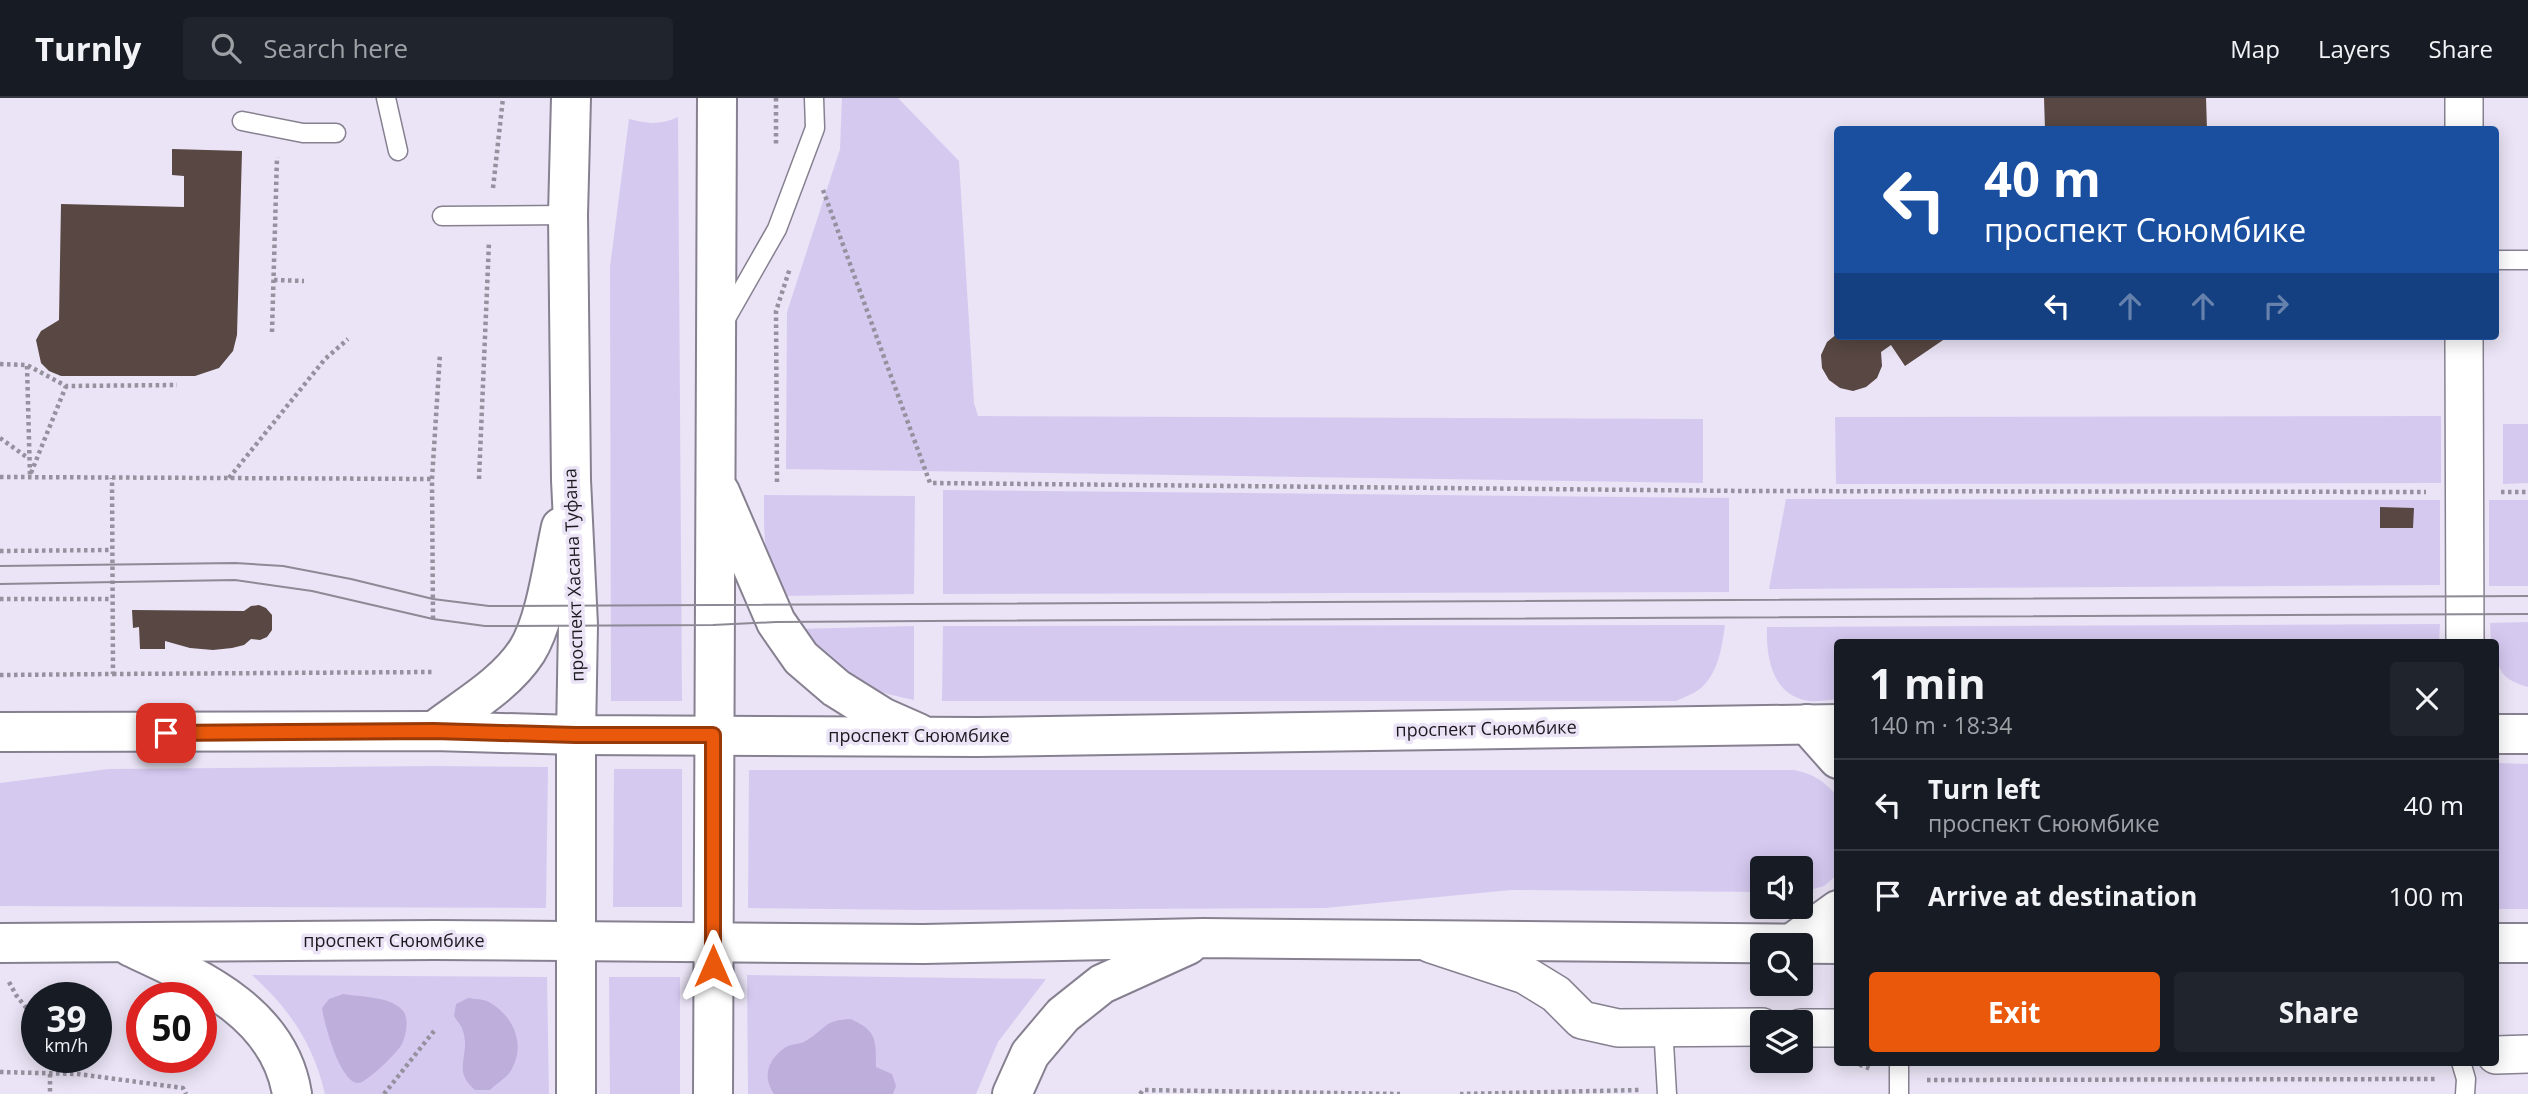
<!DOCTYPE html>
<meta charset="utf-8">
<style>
body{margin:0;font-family:"Open Sans",sans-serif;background:#20242c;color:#f1f3f6;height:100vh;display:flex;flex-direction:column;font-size:26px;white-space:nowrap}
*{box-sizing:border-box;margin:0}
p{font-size:23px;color:#9ea1a6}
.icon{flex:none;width:38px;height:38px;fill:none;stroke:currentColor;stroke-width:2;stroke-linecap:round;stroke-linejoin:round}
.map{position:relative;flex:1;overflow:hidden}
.side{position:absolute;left:1834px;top:541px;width:665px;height:427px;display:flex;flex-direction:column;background:#171b24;border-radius:7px;box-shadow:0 4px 18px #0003}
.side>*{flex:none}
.guide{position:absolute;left:1834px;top:28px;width:665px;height:214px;border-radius:7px;box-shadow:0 4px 18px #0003;background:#1a4fa0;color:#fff;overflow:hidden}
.controls{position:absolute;left:1750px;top:758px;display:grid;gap:14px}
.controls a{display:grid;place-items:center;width:63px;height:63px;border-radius:7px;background:#171b24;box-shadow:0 4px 18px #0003;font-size:35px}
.speed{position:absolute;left:21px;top:884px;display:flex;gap:14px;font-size:35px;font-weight:700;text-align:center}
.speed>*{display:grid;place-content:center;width:91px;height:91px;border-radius:50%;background:#171b24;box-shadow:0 4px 18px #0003;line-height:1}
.speed small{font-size:18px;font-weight:400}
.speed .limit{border:10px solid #d22;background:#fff;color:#111}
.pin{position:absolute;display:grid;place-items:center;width:60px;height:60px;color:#fff;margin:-30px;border-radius:14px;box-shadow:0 4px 10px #0006}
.me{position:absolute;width:77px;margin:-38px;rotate:0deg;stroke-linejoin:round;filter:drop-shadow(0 0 5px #0008)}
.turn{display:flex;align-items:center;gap:24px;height:147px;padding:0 35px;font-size:32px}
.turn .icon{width:91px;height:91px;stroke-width:2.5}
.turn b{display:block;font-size:49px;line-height:60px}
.lanes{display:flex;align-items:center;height:66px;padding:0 35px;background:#0003;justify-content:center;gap:35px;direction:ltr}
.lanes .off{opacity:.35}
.round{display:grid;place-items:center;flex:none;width:74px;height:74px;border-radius:7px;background:#20242c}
.headline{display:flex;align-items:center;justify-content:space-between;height:119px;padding:0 35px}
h1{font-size:42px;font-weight:700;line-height:52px}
.action{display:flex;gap:14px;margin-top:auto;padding:14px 35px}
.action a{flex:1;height:80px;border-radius:7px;background:#ea580c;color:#fff;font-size:28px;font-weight:700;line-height:80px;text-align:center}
.action a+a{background:#20242c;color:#f1f3f6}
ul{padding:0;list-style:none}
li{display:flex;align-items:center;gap:21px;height:91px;padding:0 35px;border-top:2px solid #363941}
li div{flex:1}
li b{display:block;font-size:26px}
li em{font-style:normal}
header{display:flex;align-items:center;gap:42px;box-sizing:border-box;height:98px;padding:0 35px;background:#171b24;border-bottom:2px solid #363941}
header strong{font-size:33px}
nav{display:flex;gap:38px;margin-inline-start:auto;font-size:24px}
.search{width:490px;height:63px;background:#20242c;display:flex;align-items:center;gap:18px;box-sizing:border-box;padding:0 24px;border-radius:7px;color:#9ea1a6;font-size:26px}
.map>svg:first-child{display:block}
</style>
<header>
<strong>Turnly</strong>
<div class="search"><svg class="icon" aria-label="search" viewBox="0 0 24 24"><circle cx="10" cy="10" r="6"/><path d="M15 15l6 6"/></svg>Search here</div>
<nav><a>Map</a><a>Layers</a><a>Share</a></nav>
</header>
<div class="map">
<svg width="2528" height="996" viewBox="0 0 2528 996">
<rect width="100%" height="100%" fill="#eae4f6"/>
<!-- green -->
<g fill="#d6c9f0">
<polygon points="842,0 898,0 959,63 974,305 978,318 1703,321 1703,385 786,371 787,214 840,51"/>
<path d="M678 19 682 603H611L610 169 629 21C647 26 661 27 678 19Z"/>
<polygon points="2441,318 2441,385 1836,386 1835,319"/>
<polygon points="2503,326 2528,326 2528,385 2503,386"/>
<polygon points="943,392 1729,400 1729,494 943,496"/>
<path d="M764 397 915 398 914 496 781 498C763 459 764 440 764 397Z"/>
<polygon points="1786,401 2440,402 2440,487 1769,491"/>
<rect x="2489" y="402" width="39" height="86"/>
<path d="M2528 524V589C2501 581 2496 572 2496 544H2491L2490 525Z"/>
<path d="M2440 526 2439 544H1838L1837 601C1827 602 1814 605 1804 602 1771 594 1766 557 1767 529Z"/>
<path d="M1725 527C1722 548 1719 574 1701 590 1694 596 1684 599 1676 603H942L943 528Z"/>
<path d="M914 528V602C885 596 854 588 832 568 820 556 809 543 797 531Z"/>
<polygon points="2496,665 2528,666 2528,811 2496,811"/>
<polygon points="434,668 548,669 546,810 0,808 0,685 109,671"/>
<polygon points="614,671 682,671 682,809 613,809"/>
<path d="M749 672H1794C1814 676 1824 683 1837 698V777L1824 788 1803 794H1801V770H1762V794L1511 792 1325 810 924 812 748 810Z"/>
<path d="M252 877 547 879 549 996H325C313 945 290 912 252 877Z"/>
<polygon points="747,877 1046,881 998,944 976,996 748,996"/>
<polygon points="609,879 680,879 680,996 610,996"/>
</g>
<!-- forest -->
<g fill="#beaedc">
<path d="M343 896C360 899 393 898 404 914 409 923 406 937 402 946 398 954 367 985 358 985 340 985 324 925 322 910L329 901Z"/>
<path d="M468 900C475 901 484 901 489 904 514 918 527 948 510 974 506 980 496 986 490 992H475C451 972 471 958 463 933 462 928 457 923 454 918L456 906Z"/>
<path d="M851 921C877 933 876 942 876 969L892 976 896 988 893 996H774C762 978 768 961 786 949 793 945 801 947 807 942 828 929 824 922 851 921Z"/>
</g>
<!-- building -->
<g fill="#584742">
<polygon points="2044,0 2206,0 2207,32 2045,32"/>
<polygon points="172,51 242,53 237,237 233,253 219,270 195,278 61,278 49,273 41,265 36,242 41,233 59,222 61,106 184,109 184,78 172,77"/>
<polygon points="1838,235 1838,238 1869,238 1875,242 1881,238 1949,238 1905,268 1891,247 1881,254 1882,268 1877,280 1866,289 1853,293 1840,290 1829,282 1822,270 1821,257 1827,244"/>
<polygon points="2380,409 2414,410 2413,430 2380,430"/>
<polygon points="259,507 266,510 272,517 272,532 267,539 260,542 251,541 244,547 232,550 213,552 190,550 165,543 165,551 140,551 139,529 133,530 132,512 244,513 251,508"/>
</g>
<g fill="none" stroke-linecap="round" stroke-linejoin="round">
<defs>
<g id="service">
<polyline points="386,0 398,53"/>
<polyline points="242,23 303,35 336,35"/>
<polyline points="442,118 568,117"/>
<polyline points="2496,162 2528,162"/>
<polyline points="724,224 777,131 815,30 814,0"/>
<polyline points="1663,928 1667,996"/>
<polyline points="1899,964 1899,996"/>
<polyline points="2461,964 2466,981 2465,996"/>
</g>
<g id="minor">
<polyline points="2464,0 2464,32"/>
<polyline points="2464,238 2465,544"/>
<polyline points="1431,846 1525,877 1556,896 1582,922 1618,930 1762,929"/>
<polyline points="1801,930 1838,930"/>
<polyline points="2496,957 2528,956"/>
</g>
<g id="secondary">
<polyline points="571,0 568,117 571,382 578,527 576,637 576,996"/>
<polyline points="720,394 776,524 801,560 836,590 884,620 918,635"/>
<polyline points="1807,626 1838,661"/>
<path d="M434 633C465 609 505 587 527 553 546 523 553 464 561 429"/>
<polyline points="0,634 434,633 576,637 978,639 1838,626"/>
<polyline points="2496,636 2528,636"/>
<polyline points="0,845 434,842 924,846 1203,840 1838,846"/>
<polyline points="2496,845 2528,845"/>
<polyline points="1791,846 1838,812"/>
<path d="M131 849C198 880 279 914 292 996"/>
<path d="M713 996C714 664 715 332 717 0"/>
<polyline points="1012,996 1030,956 1063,917 1102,886 1188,847"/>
</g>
</defs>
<!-- service casing -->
<use href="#service" stroke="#868090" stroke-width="21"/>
<!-- minor casing -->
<use href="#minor" stroke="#868090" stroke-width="40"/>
<!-- secondary casing -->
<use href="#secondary" stroke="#868090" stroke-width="42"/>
<!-- path -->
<g stroke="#95919e" stroke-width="4.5" stroke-dasharray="3.5 3.5" stroke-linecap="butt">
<polyline points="776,0 776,48"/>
<polyline points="493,90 503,0"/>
<polyline points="823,92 930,385 1745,393 2426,394"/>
<polyline points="274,182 304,183"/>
<polyline points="272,234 277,59"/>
<polyline points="0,266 27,267 66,288 177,287"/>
<polyline points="27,268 30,379"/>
<polyline points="0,340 28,360"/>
<polyline points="31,375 66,288"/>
<polyline points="0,379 432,381"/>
<polyline points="229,380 325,261 348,241"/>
<polyline points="479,381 489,144"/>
<polyline points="777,384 776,213 790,170"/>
<polyline points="2501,394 2528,394"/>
<polyline points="0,453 112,452"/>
<polyline points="0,501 112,501"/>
<polyline points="433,521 432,381 440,256"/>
<polyline points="113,576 433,574"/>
<polyline points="0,577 113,576 112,380"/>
<polyline points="9,884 16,897 37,923"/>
<polyline points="65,959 78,975"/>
<polyline points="1853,964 1871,971"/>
<polyline points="0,974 78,976 183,990 186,996"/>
<polyline points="50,976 50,996"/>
<polyline points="1927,982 2436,981"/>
<polyline points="384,996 434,933"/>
<polyline points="1140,996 1143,992 1400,996"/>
<polyline points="1460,996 1640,992"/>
</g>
<!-- service -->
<use href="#service" stroke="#fff" stroke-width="18"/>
<!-- minor -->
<use href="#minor" stroke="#fff" stroke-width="37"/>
<!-- secondary -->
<use href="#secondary" stroke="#fff" stroke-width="38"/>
<!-- tram -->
<g stroke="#8d8995" stroke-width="2">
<polyline points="0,468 235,465 283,468 351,481 433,501 489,508 2528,498"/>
<polyline points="0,486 235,482 312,493 433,521 485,528 713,527 776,524 928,523 2528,516"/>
</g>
</g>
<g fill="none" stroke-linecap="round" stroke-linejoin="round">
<defs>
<polyline id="route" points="166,635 434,633 576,637 713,637 713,868"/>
</defs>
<!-- route casing -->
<use href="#route" stroke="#983908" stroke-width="18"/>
<!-- route -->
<use href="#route" stroke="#ea580c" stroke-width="12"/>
</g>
<g text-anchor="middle" stroke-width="7" stroke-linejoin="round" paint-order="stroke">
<!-- street labels -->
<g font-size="18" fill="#1c1a20" stroke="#eae4f6">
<text transform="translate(574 477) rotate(-92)" y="6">проспект Хасана Туфана</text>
<text transform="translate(1486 631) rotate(-1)" y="6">проспект Сююмбике</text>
<text x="919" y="644">проспект Сююмбике</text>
<text x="394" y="849">проспект Сююмбике</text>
</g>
</g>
</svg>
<div class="controls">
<a><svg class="icon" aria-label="sound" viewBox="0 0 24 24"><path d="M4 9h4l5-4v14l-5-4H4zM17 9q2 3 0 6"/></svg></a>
<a><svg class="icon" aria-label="search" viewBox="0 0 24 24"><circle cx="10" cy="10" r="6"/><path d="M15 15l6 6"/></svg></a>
<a><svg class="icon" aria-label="layers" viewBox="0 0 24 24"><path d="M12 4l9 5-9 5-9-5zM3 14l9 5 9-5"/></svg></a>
</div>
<div class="speed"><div>39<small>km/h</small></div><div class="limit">50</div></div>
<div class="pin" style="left:166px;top:635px;background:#d93025"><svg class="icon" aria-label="arrive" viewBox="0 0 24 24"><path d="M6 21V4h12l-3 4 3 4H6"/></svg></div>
<svg class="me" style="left:713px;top:868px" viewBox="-20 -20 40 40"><path d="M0-17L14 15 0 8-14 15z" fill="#ea580c" stroke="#fff" stroke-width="4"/></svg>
<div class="guide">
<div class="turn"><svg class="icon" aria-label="left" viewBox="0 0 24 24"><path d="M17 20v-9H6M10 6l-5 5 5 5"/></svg><div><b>40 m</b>проспект Сююмбике</div></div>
<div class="lanes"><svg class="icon" aria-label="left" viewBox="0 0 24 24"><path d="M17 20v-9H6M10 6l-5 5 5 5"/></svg><svg class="icon off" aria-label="ahead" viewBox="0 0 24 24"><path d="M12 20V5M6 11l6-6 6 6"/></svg><svg class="icon off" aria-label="ahead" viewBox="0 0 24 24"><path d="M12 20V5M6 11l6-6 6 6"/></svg><svg class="icon off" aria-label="right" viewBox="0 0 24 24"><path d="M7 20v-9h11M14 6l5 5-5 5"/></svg></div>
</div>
<section class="side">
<div class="headline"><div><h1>1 min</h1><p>140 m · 18:34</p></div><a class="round"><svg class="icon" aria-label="close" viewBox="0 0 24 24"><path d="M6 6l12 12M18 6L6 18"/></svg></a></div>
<ul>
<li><svg class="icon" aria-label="left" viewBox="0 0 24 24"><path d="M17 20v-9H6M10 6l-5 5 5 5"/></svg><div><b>Turn left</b><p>проспект Сююмбике</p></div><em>40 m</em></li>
<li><svg class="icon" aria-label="arrive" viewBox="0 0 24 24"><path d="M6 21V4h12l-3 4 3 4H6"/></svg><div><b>Arrive at destination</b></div><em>100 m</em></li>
</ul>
<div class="action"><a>Exit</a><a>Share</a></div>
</section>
</div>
